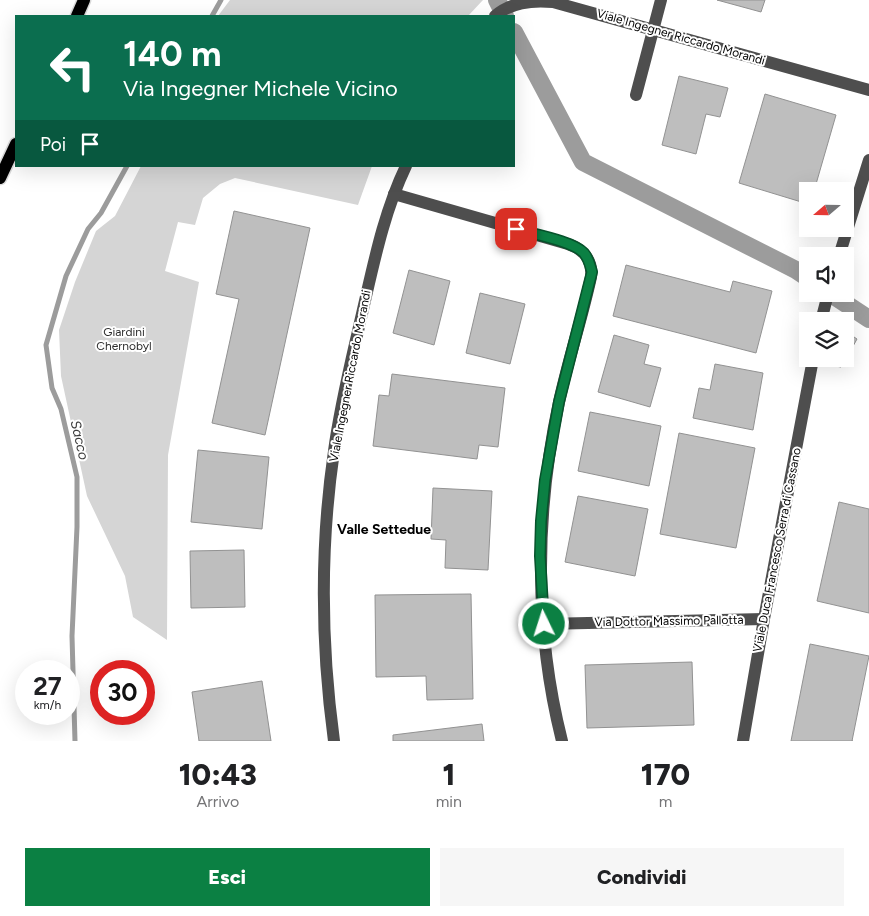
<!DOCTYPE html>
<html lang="it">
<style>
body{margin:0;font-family:Figtree,sans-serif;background:#f6f6f6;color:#202124;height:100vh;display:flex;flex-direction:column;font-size:19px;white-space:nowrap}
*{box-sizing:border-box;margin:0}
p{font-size:16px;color:#757577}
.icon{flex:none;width:28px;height:28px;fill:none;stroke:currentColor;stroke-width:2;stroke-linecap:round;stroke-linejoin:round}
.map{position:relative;height:741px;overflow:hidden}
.details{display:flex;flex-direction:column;background:#fff;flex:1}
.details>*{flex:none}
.hud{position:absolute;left:15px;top:15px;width:500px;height:152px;border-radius:0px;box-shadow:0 5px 20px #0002;background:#0b6e4f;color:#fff;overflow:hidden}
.needle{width:32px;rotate:250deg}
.tools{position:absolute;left:799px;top:182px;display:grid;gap:10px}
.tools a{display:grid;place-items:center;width:55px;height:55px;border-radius:0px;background:#fff;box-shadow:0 5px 20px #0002;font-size:25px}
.speed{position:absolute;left:15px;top:660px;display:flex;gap:10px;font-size:25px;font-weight:700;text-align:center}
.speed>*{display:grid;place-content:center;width:65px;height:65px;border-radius:50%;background:#fff;box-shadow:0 5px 20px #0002;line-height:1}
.speed small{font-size:12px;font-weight:400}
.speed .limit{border:8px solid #d22;background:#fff;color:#111}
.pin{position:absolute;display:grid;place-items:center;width:42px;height:42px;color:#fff;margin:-21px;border-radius:10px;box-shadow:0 2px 8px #0006}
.me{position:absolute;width:55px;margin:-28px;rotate:356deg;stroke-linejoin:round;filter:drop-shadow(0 0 4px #0008)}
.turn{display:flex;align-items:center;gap:18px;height:105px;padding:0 25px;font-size:22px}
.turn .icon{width:65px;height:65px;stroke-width:2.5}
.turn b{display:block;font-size:35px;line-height:42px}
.then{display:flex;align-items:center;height:48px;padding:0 25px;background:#0003;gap:10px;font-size:19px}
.eta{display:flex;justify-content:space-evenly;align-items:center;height:85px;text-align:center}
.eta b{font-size:30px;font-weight:800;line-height:35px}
.button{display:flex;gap:10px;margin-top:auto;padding:10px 25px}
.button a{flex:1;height:58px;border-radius:0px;background:#0b8043;color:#fff;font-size:20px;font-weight:800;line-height:58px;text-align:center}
.button a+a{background:#f6f6f6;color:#202124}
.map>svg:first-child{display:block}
</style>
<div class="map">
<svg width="869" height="741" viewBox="0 0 869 741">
<rect width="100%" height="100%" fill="#fff"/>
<!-- green -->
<g fill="#d5d5d5">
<polygon points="230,0 483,0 468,16 218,16"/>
<polygon points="141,166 372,166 358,205 235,178 220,184 203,198 195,225 178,222 165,271 199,282 168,455 167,640 133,617 125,576 87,496 61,376 59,330 75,282 96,231 115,216"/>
</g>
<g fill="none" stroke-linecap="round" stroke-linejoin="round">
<!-- stream -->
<g stroke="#9c9c9c" stroke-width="5">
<polyline points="212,16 221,0"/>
<polyline points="75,741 72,636 77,527 77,477 61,409 52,388 46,345 66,276 88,229 101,213 127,166"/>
</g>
<!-- canal -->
<g stroke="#9c9c9c" stroke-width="18">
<polyline points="497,0 505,16"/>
<polyline points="514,32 583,162 796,270 808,278"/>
<polyline points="831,294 869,319"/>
</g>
</g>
<!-- building -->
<g fill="#bebebe" stroke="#929292">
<polygon points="717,0 765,0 761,12"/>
<polygon points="679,76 728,88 720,117 706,114 696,154 662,145"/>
<polygon points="765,94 836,115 814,191 808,191 808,204 739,183"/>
<polygon points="234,211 310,228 265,435 212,423 239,299 216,294"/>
<polygon points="626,265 730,292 733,281 772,291 756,353 613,316"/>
<polygon points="409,270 450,281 434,345 393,333"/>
<polygon points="480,293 525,304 510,364 466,353"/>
<polygon points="845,331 857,339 852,348 845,343"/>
<polygon points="614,335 649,345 644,364 661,368 650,407 598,392"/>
<polygon points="831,359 842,359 841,367 830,365"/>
<polygon points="715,364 763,373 753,430 693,418 699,388 710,390"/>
<polygon points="392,374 505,388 498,447 479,445 477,459 373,446 379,395 389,396"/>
<polygon points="590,412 661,426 649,486 578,471"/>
<polygon points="679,433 755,448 736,548 660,534"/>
<polygon points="198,450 269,457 262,529 191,522"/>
<polygon points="433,488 492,491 488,570 445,568 446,540 431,539"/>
<polygon points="578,496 648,509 635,576 565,562"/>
<polygon points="839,502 869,509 869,613 817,601"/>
<polygon points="244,550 245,607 191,608 190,551"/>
<polygon points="471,594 473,699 427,700 426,676 376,677 375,595"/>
<polygon points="810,644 869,656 852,741 853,741 791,741"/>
<polygon points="692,662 694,725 587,728 585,665"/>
<polygon points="262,681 271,741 199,741 192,692"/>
<polygon points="482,724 484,741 393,741 393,735"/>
</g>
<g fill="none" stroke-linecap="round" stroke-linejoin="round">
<defs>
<g id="major">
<polyline points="77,16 84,0"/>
<polyline points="0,178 16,144"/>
</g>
</defs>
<!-- major casing -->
<use href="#major" stroke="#dbdbdb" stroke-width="15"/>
<!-- minor -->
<g stroke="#4e4e4e" stroke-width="12">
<path d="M495 16C511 2 532 0 553 2L869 90"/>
<polyline points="636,95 661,0"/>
<path d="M394 194 568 244C583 249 593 260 591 277 582 319 568 360 559 402 535 513 534 630 562 741"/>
<polyline points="839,256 869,160"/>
<polyline points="821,321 828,294"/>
<polyline points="544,624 764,619"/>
<path d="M334 741C321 645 320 547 334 451 340 406 351 362 361 318 373 267 383 214 406 166"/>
<polyline points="743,741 764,619 813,359"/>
</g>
<!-- major -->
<use href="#major" stroke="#000" stroke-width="12"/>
</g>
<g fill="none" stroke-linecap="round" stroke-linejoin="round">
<defs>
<path id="route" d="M516 229C533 234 573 241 584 253 589 259 590 265 592 272L559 402 545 480 541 521 540 556 544 624"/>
</defs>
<!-- route casing -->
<use href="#route" stroke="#07532c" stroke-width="12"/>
<!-- route -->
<use href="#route" stroke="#0b8043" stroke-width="9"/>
</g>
<g text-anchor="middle" stroke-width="4" stroke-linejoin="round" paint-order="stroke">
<!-- street labels -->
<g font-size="12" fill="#000" stroke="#fff">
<text transform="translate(681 37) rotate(16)" y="4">Viale Ingegner Riccardo Morandi</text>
<text transform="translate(350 376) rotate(-79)" y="4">Viale Ingegner Riccardo Morandi</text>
<text transform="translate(777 550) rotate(-79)" y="4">Viale Duca Francesco Serra di Cassano</text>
<text transform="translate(669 621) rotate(-1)" y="4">Via Dottor Massimo Pallotta</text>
</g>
<!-- park labels -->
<g font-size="12" fill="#2c2c2c" stroke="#fff">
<text x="124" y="336">Giardini<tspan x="124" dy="14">Chernobyl</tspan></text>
</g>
<!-- water labels -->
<g font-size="14" font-style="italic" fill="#3d3d3d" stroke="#fff">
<text transform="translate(80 440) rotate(77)" y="5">Sacco</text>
</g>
<!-- neighbourhood labels -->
<g font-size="14" font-weight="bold" fill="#000" stroke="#fff">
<text x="384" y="534">Valle Settedue</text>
</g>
</g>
</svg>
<div class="tools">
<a><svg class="needle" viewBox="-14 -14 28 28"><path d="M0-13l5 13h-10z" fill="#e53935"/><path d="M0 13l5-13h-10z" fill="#757577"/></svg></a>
<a><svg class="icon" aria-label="sound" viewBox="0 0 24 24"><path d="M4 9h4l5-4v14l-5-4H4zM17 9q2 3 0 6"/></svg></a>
<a><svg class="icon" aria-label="layers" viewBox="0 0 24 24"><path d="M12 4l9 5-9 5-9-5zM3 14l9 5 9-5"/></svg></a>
</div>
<div class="speed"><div>27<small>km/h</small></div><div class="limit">30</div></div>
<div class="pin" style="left:516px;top:229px;background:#d93025"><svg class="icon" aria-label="arrive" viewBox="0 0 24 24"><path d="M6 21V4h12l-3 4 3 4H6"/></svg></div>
<svg class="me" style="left:544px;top:624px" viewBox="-20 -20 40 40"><circle r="17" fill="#0b8043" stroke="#fff" stroke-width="3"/><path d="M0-11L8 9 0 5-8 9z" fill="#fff"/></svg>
<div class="hud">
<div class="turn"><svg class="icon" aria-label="left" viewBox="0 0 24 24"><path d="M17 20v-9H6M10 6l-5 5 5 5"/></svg><div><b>140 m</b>Via Ingegner Michele Vicino</div></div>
<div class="then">Poi<svg class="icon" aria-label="arrive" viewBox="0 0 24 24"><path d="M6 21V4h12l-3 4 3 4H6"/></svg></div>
</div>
</div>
<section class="details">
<div class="eta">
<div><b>10:43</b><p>Arrivo</p></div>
<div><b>1</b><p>min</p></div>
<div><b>170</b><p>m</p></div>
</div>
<div class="button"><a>Esci</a><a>Condividi</a></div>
</section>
